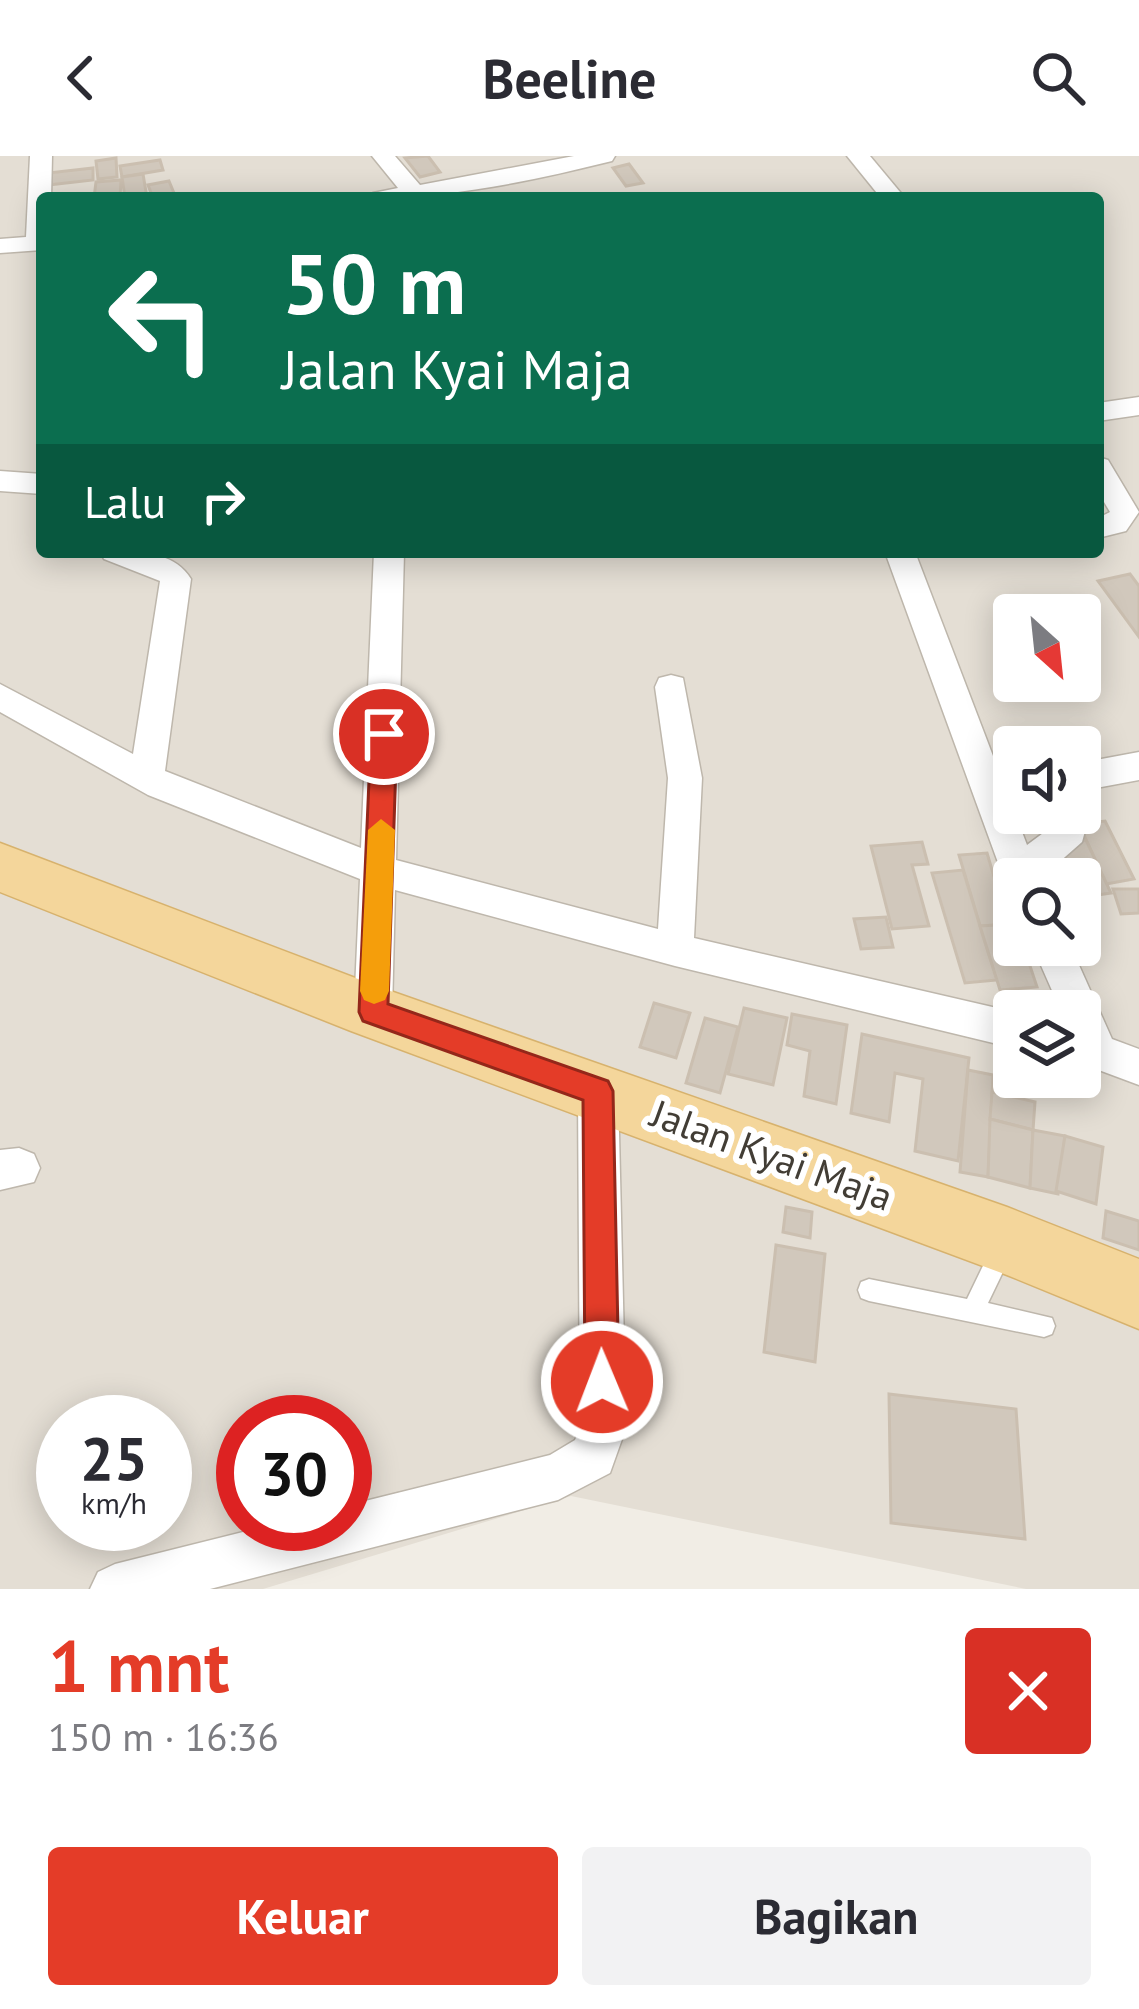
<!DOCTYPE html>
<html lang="id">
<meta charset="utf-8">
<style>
body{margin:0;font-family:"PT Sans",sans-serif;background:#f2f2f3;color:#2b2b33;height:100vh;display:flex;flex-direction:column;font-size:45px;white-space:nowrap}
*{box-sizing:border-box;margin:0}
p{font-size:39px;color:#7c7c81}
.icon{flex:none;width:66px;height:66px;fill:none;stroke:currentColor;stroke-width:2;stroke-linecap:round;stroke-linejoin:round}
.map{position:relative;height:1433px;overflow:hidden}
.sheet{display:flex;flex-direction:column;background:#fff;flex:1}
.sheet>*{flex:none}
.hud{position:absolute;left:36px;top:36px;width:1068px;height:366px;border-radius:12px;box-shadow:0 6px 30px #0003;background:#0b6e4f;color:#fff;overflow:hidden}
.needle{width:78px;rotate:153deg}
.tools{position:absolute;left:993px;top:438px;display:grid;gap:24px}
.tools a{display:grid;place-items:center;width:108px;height:108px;border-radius:12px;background:#fff;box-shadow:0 6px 30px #0003;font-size:60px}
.speed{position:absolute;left:36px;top:1239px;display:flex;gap:24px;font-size:60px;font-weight:700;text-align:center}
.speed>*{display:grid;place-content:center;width:156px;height:156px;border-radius:50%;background:#fff;box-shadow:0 6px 30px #0003;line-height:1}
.speed small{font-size:30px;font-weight:400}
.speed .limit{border:18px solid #d22;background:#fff;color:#111}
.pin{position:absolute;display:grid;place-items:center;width:102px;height:102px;color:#fff;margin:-51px;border:6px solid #fff;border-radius:50%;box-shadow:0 3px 12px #0007}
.me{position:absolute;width:132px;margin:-66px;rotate:359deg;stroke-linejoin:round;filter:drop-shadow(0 0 9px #0008)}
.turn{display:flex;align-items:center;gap:42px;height:252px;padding:0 48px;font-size:54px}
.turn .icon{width:156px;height:156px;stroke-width:2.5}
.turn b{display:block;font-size:84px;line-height:102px}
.then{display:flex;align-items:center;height:114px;padding:0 48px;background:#0003;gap:24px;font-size:45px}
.round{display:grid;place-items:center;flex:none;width:126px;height:126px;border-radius:12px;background:#f2f2f3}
.headline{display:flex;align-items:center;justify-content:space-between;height:204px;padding:0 48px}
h1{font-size:72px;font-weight:700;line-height:90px;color:#e43c28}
.cta{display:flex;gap:24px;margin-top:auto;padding:24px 48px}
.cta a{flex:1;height:138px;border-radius:12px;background:#e43c28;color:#fff;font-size:48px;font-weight:700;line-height:138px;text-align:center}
.cta a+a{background:#f2f2f3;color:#2b2b33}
header{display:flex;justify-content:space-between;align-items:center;height:156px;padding:0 48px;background:#fff;font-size:54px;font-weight:700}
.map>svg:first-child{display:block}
</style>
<header><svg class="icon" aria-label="back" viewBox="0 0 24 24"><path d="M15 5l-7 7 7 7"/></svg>Beeline<svg class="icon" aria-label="search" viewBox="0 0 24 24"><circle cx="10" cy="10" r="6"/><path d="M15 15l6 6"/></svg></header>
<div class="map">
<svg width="1139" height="1433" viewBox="0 0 1139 1433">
<rect width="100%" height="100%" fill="#f1ede5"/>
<!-- residential -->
<path fill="#e4ded4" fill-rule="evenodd" d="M0 0H1139V1433H1026L571 1340 263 1433H0ZM42 42H1098V396H42ZM1014 459H1080V525H1014ZM1014 591H1080V657H1014ZM1014 723H1080V789H1014ZM1014 855H1080V921H1014ZM63 1266H165V1368H63ZM243 1266H345V1368H243Z"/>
<!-- building -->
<g fill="#d1c8bc" stroke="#cbbfb0" stroke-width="3">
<polygon points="428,0 440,16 420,21 405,2"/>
<polygon points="116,2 117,21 98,23 96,5"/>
<polygon points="160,4 163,14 122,21 120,10"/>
<polygon points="629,8 643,27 626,30 613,12"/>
<polygon points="93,12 93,24 48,29 48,17"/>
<polygon points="143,18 147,42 125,42 122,21"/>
<polygon points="121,24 120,42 94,42 96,26"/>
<polygon points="169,25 176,42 153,42 148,29"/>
<polygon points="1130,418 1139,430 1139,481 1098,425"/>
<polygon points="1105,665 1134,723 1106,728 1079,668"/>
<polygon points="1086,684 1111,737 1083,741 1080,723 1075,723 1059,688"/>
<polygon points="922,686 928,708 912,709 929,770 892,773 871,690"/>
<polygon points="987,697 1000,741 1014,740 1014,768 980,770 959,699"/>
<polygon points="963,714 980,770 997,824 965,827 932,717"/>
<polygon points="1113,733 1139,733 1139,757 1121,758"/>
<polygon points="886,761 893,791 861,793 854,763"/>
<polygon points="1014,768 1014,789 1023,789 1037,831 1000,834 980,770"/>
<polygon points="654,847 690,857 676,902 640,891"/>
<polygon points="744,852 787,862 773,929 728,918"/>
<polygon points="792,858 847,869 836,948 804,940 810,895 787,889"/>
<polygon points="705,862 738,871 720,937 686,927"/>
<polygon points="862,878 969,902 958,1005 915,995 923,923 895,917 889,966 851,957"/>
<polygon points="968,914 993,919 988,1021 960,1016"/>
<polygon points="992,936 1035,946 1033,974 990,963"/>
<polygon points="990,963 1033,974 1030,1032 988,1021"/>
<polygon points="1033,974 1065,980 1058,1038 1030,1032"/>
<polygon points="1065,980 1103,991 1096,1048 1056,1035"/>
<polygon points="786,1051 812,1056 810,1082 783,1076"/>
<polygon points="1106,1055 1139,1065 1139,1094 1103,1082"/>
<polygon points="776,1089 825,1098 815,1206 764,1196"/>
<polygon points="889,1238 1016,1253 1025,1383 891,1367"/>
</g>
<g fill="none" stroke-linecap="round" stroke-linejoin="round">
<defs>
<polygon id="service" points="1002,1084 1010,1087 1013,1095 988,1147 1052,1162 1055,1170 1052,1178 1044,1181 869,1145 861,1142 858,1134 861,1126 869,1123 967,1143 994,1087"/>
<g id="minor">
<polygon points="30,0 52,0 51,42 42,42 42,94 0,97 0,83 26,81"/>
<path d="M372 0H395L420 29 574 0H615L612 5C531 25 453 42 369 42L373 37 398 32Z"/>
<polygon points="847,0 870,0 905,42 881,42"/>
<polygon points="1139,241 1139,259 1098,265 1098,247"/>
<polygon points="1098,301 1108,304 1139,356 1126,375 1098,382 1098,362 1110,356 1098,336"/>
<polygon points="0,315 42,318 42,338 0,335"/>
<path d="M100 396C132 396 172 392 191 423L165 615 361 692 374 396H404L396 704 658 773 668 622 655 531 659 522 671 519 683 522 702 622 694 782 1014 856V892L675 810 395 734 392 856 387 868 373 873 359 868 354 856 360 723 148 639 0 556V528L133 598 160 425 104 403Z"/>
<polygon points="885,396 915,396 1027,689 1054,669 1056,657 1080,657 1080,645 1090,657 1082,686 1040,723 1014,723 1014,735 1004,723"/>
<polygon points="1139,596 1139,624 1080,635 1080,607"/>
<polygon points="1032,789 1070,789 1112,883 1139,893 1139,929 1080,907 1080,855 1061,855"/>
<polygon points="598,916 612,922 618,935 626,1272 610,1317 558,1344 210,1433 90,1433 98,1416 115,1408 275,1368 345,1368 345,1350 550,1299 575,1284 580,1272 578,935 584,922"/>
<polygon points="19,992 34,998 40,1012 34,1026 0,1034 0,994"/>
</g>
<polygon id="primary" points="0,687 379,831 1007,1051 1139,1103 1139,1173 1007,1119 351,875 0,736"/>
</defs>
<!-- service casing -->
<use href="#service" stroke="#beb7ac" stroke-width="3"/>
<!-- minor casing -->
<use href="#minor" stroke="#beb7ac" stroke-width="3"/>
<!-- primary casing -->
<use href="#primary" stroke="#d7b26d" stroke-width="3"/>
<!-- service -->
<use href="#service" fill="#fff" fill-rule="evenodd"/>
<!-- minor -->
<use href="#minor" fill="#fff" fill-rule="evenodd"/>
<!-- primary -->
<use href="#primary" fill="#f4d69b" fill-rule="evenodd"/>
</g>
<!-- route -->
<polygon fill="#e43c28" stroke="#94271a" stroke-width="3" points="384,568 397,578 388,848 608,925 613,935 619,1226 614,1238 602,1243 590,1238 585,1226 583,944 363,865 359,856 371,578"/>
<!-- slow -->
<polygon fill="#f59e0b" points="381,663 395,674 389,835 385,844 374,848 364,844 360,835 368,674"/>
<g text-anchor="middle" stroke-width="12" stroke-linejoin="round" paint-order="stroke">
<!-- street labels -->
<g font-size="39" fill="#423d35" stroke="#fff">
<text transform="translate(772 999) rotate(20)" y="14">Jalan Kyai Maja</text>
</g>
</g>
</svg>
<div class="tools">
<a><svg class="needle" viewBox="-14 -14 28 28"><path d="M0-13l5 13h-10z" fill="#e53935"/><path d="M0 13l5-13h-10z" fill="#7c7c81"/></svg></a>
<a><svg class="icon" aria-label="sound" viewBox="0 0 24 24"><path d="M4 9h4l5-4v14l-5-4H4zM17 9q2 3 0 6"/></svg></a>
<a><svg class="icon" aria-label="search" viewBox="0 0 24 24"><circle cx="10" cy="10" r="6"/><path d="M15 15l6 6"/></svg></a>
<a><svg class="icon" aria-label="layers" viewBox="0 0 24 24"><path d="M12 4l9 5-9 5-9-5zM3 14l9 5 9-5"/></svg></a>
</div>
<div class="speed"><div>25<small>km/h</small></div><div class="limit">30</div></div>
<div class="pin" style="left:384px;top:578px;background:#d93025"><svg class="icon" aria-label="arrive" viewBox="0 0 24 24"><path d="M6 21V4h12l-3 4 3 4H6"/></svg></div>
<svg class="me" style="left:602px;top:1226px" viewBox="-20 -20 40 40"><circle r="17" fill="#e43c28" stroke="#fff" stroke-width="3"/><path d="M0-11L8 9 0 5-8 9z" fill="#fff"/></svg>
<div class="hud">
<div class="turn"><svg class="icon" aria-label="left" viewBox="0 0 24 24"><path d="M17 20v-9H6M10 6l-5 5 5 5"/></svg><div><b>50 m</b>Jalan Kyai Maja</div></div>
<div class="then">Lalu<svg class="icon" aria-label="right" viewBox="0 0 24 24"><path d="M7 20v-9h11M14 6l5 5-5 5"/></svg></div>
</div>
</div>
<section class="sheet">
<div class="headline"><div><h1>1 mnt</h1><p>150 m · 16:36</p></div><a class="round" style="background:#d93025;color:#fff"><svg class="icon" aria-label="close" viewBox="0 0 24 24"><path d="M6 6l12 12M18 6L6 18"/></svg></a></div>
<div class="cta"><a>Keluar</a><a>Bagikan</a></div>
</section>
